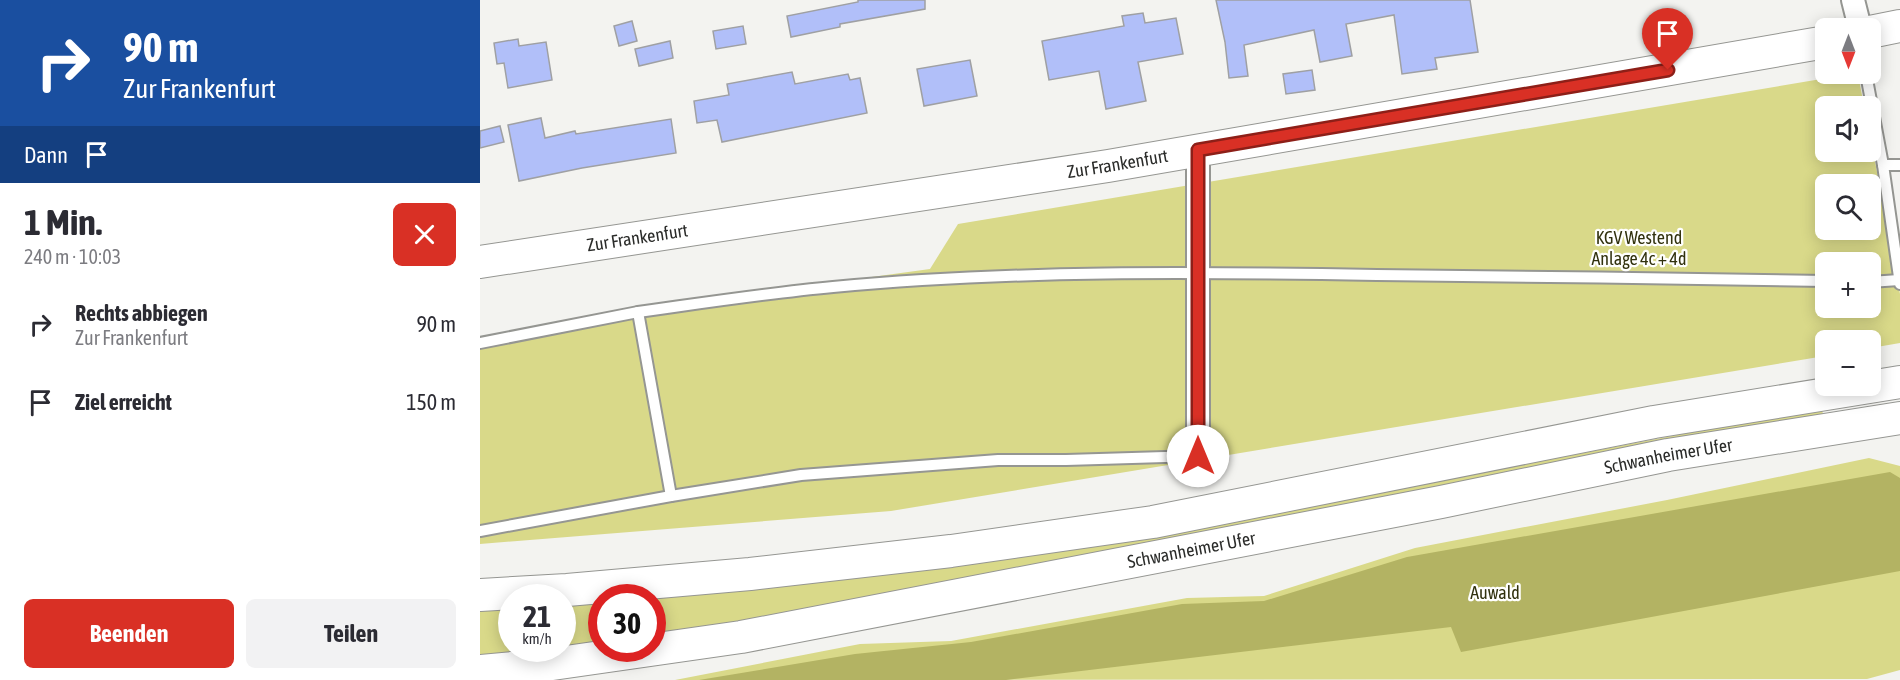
<!DOCTYPE html>
<html lang="de">
<meta charset="utf-8">
<style>
body{margin:0;font-family:"Asap Condensed",sans-serif;background:#f2f2f3;color:#2b2b33;height:100vh;display:flex;flex-direction:column;font-size:22px;white-space:nowrap}
*{box-sizing:border-box;margin:0}
p{font-size:20px;color:#7c7c81}
.icon{flex:none;width:33px;height:33px;fill:none;stroke:currentColor;stroke-width:2;stroke-linecap:round;stroke-linejoin:round}
.map{position:relative;flex:1;overflow:hidden}
.panel{display:flex;flex-direction:column;background:#fff;width:480px}
.panel>*{flex:none}
.top-card{background:#1a4fa0;color:#fff;overflow:hidden}
.needle{width:39px;rotate:180deg}
.controls{position:absolute;left:1335px;top:18px;display:grid;gap:12px}
.controls a{display:grid;place-items:center;width:66px;height:66px;border-radius:9px;background:#fff;box-shadow:0 3px 15px #0003;font-size:30px}
.speed{position:absolute;left:18px;top:584px;display:flex;gap:12px;font-size:30px;font-weight:700;text-align:center}
.speed>*{display:grid;place-content:center;width:78px;height:78px;border-radius:50%;background:#fff;box-shadow:0 3px 15px #0003;line-height:1}
.speed small{font-size:15px;font-weight:400}
.speed .limit{border:9px solid #d22;background:#fff;color:#111}
.pin{position:absolute;display:grid;place-items:center;width:51px;height:51px;color:#fff;margin:-62px -26px;border-radius:50% 50% 50% 0;rotate:-45deg;box-shadow:0 0 6px #0007}
.pin .icon{rotate:45deg}
.me{position:absolute;width:66px;margin:-33px;rotate:0deg;stroke-linejoin:round;filter:drop-shadow(0 0 4px #0008)}
.turn{display:flex;align-items:center;gap:21px;height:126px;padding:0 24px;font-size:27px}
.turn .icon{width:78px;height:78px;stroke-width:2.5}
.turn b{display:block;font-size:42px;line-height:51px}
.then{display:flex;align-items:center;height:57px;padding:0 24px;background:#0003;gap:12px;font-size:22px}
.round{display:grid;place-items:center;flex:none;width:63px;height:63px;border-radius:9px;background:#f2f2f3}
.head{display:flex;align-items:center;justify-content:space-between;height:102px;padding:0 24px}
h1{font-size:36px;font-weight:700;line-height:45px}
.primary-button{display:flex;gap:12px;margin-top:auto;padding:12px 24px}
.primary-button a{flex:1;height:69px;border-radius:9px;background:#d93025;color:#fff;font-size:24px;font-weight:700;line-height:69px;text-align:center}
.primary-button a+a{background:#f2f2f3;color:#2b2b33}
ul{padding:0;list-style:none}
li{display:flex;align-items:center;gap:18px;height:78px;padding:0 24px}
li div{flex:1}
li b{display:block;font-size:22px}
li em{font-style:normal}
main{display:flex;flex:1;min-height:0}
.map>svg:first-child{display:block}
</style>
<main>
<section class="panel">
<div class="top-card">
<div class="turn"><svg class="icon" aria-label="right" viewBox="0 0 24 24"><path d="M7 20v-9h11M14 6l5 5-5 5"/></svg><div><b>90 m</b>Zur Frankenfurt</div></div>
<div class="then">Dann<svg class="icon" aria-label="arrive" viewBox="0 0 24 24"><path d="M6 21V4h12l-3 4 3 4H6"/></svg></div>
</div>
<div class="head"><div><h1>1 Min.</h1><p>240 m · 10:03</p></div><a class="round" style="background:#d93025;color:#fff"><svg class="icon" aria-label="close" viewBox="0 0 24 24"><path d="M6 6l12 12M18 6L6 18"/></svg></a></div>
<ul>
<li><svg class="icon" aria-label="right" viewBox="0 0 24 24"><path d="M7 20v-9h11M14 6l5 5-5 5"/></svg><div><b>Rechts abbiegen</b><p>Zur Frankenfurt</p></div><em>90 m</em></li>
<li><svg class="icon" aria-label="arrive" viewBox="0 0 24 24"><path d="M6 21V4h12l-3 4 3 4H6"/></svg><div><b>Ziel erreicht</b></div><em>150 m</em></li>
</ul>
<div class="primary-button"><a>Beenden</a><a>Teilen</a></div>
</section>
<div class="map">
<svg width="1420" height="680" viewBox="0 0 1420 680">
<rect width="100%" height="100%" fill="#f3f3f0"/>
<!-- green -->
<g fill="#d9d989" fill-rule="evenodd">
<path d="M1371 74H1378L1384 106H1346V152H1390L1391 140 1420 294V343L1391 348 1390 340H1346L1345 356 411 511 0 544V339L120 314 450 269 478 224ZM1346 184H1390V230H1346ZM1346 262H1390V308H1346Z"/>
<polygon points="1342,410 1343,414 1125,453 844,509 278,618 173,635 172,597 795,512 1244,426"/>
<polygon points="1389,458 1420,466 1420,670 1387,679 195,680 380,644 471,641 707,598 784,596 935,548 1187,500"/>
<polygon points="121,600 121,643 83,647 82,603"/>
<polygon points="31,606 32,648 76,648 0,657 0,608"/>
</g>
<!-- forest -->
<polygon fill="#b3b363" points="1410,472 1420,478 1420,571 981,652 971,627 526,680 219,680 375,654 491,642 702,604 784,601 927,557"/>
<!-- building -->
<g fill="#b1bff9" stroke="#9fa0a3" stroke-width="1.5">
<polygon points="378,0 445,0 445,9 360,24 360,27 311,37 307,16 378,2"/>
<polygon points="736,0 990,0 998,52 955,58 957,69 922,74 914,15 866,24 872,56 840,62 834,30 764,45 768,76 749,78 745,42"/>
<polygon points="663,13 665,23 696,18 703,54 658,62 666,101 626,109 619,71 569,80 562,41 644,26 642,16"/>
<polygon points="152,21 157,41 139,46 134,26"/>
<polygon points="263,26 266,44 236,49 233,31"/>
<polygon points="38,39 39,46 66,42 72,80 28,88 24,63 17,64 14,43"/>
<polygon points="190,41 193,58 159,66 155,49"/>
<polygon points="490,60 497,96 444,106 437,69"/>
<polygon points="832,70 835,90 806,94 803,74"/>
<polygon points="312,72 315,84 368,74 370,80 380,78 387,113 242,142 237,120 217,123 214,101 249,95 247,84"/>
<polygon points="61,118 65,138 95,131 96,134 191,119 196,153 102,168 39,181 28,125"/>
<polygon points="20,126 24,142 0,148 0,131"/>
</g>
<g fill="none" stroke-linecap="round" stroke-linejoin="round">
<defs>
<g id="lane">
<polyline points="1386,74 1403,165 1420,284"/>
<polyline points="1403,165 1420,165"/>
<polyline points="1390,282 1419,280"/>
<path d="M158 312C223 303 288 293 353 287 534 270 716 272 897 275 1047 277 1196 278 1346 281"/>
<polyline points="0,343 158,312 191,496"/>
<polyline points="0,531 191,496 321,475 518,460 586,460 718,456"/>
</g>
<g id="street">
<polyline points="1373,0 1380,28"/>
<polyline points="718,150 718,456"/>
</g>
<g id="secondary">
<polyline points="1390,32 1420,26"/>
<path id="s1" d="M0 262 628 166 1346 42"/>
<polyline points="0,595 87,590 270,574 471,551 673,522 1174,422 1420,382"/>
<path id="s2" d="M0 671 65 665 261 637 961 502 1188 455 1420 418"/>
</g>
</defs>
<!-- lane casing -->
<use href="#lane" stroke="#959692" stroke-width="14"/>
<!-- street casing -->
<use href="#street" stroke="#959692" stroke-width="26"/>
<!-- secondary casing -->
<use href="#secondary" stroke="#959692" stroke-width="34"/>
<!-- lane -->
<use href="#lane" stroke="#fff" stroke-width="10"/>
<!-- street -->
<use href="#street" stroke="#fff" stroke-width="22"/>
<!-- secondary -->
<use href="#secondary" stroke="#fff" stroke-width="32"/>
</g>
<g fill="none" stroke-linecap="round" stroke-linejoin="round">
<defs>
<polyline id="route" points="718,456 718,150 1188,70"/>
</defs>
<!-- route casing -->
<use href="#route" stroke="#8d1f18" stroke-width="15"/>
<!-- route -->
<use href="#route" stroke="#d93025" stroke-width="10"/>
</g>
<g text-anchor="middle" stroke-width="4.5" stroke-linejoin="round" paint-order="stroke">
<!-- street labels -->
<g font-size="18" fill="#2b2c2a" stroke="#fffffe">
<text dy="6" stroke="none"><textPath href="#s1" startOffset="645">Zur Frankenfurt</textPath></text>
<text dy="6" stroke="none"><textPath href="#s1" startOffset="159">Zur Frankenfurt</textPath></text>
<text dy="6" stroke="none"><textPath href="#s2" startOffset="1208">Schwanheimer Ufer</textPath></text>
<text dy="6" stroke="none"><textPath href="#s2" startOffset="722">Schwanheimer Ufer</textPath></text>
</g>
<!-- park labels -->
<g font-size="18" fill="#31310d" stroke="#fffffe">
<text x="1159" y="244">KGV Westend<tspan x="1159" dy="21">Anlage 4c + 4d</tspan></text>
<text x="1015" y="599">Auwald</text>
</g>
</g>
</svg>
<div class="controls">
<a><svg class="needle" viewBox="-14 -14 28 28"><path d="M0-13l5 13h-10z" fill="#e53935"/><path d="M0 13l5-13h-10z" fill="#7c7c81"/></svg></a>
<a><svg class="icon" aria-label="sound" viewBox="0 0 24 24"><path d="M4 9h4l5-4v14l-5-4H4zM17 9q2 3 0 6"/></svg></a>
<a><svg class="icon" aria-label="search" viewBox="0 0 24 24"><circle cx="10" cy="10" r="6"/><path d="M15 15l6 6"/></svg></a>
<a>+</a>
<a>−</a>
</div>
<div class="speed"><div>21<small>km/h</small></div><div class="limit">30</div></div>
<div class="pin" style="left:1188px;top:70px;background:#d93025"><svg class="icon" aria-label="arrive" viewBox="0 0 24 24"><path d="M6 21V4h12l-3 4 3 4H6"/></svg></div>
<svg class="me" style="left:718px;top:456px" viewBox="-20 -20 40 40"><circle r="19" fill="#fff"/><path d="M0-13L10 11 0 6-10 11z" fill="#d93025"/></svg>
</div>
</main>
